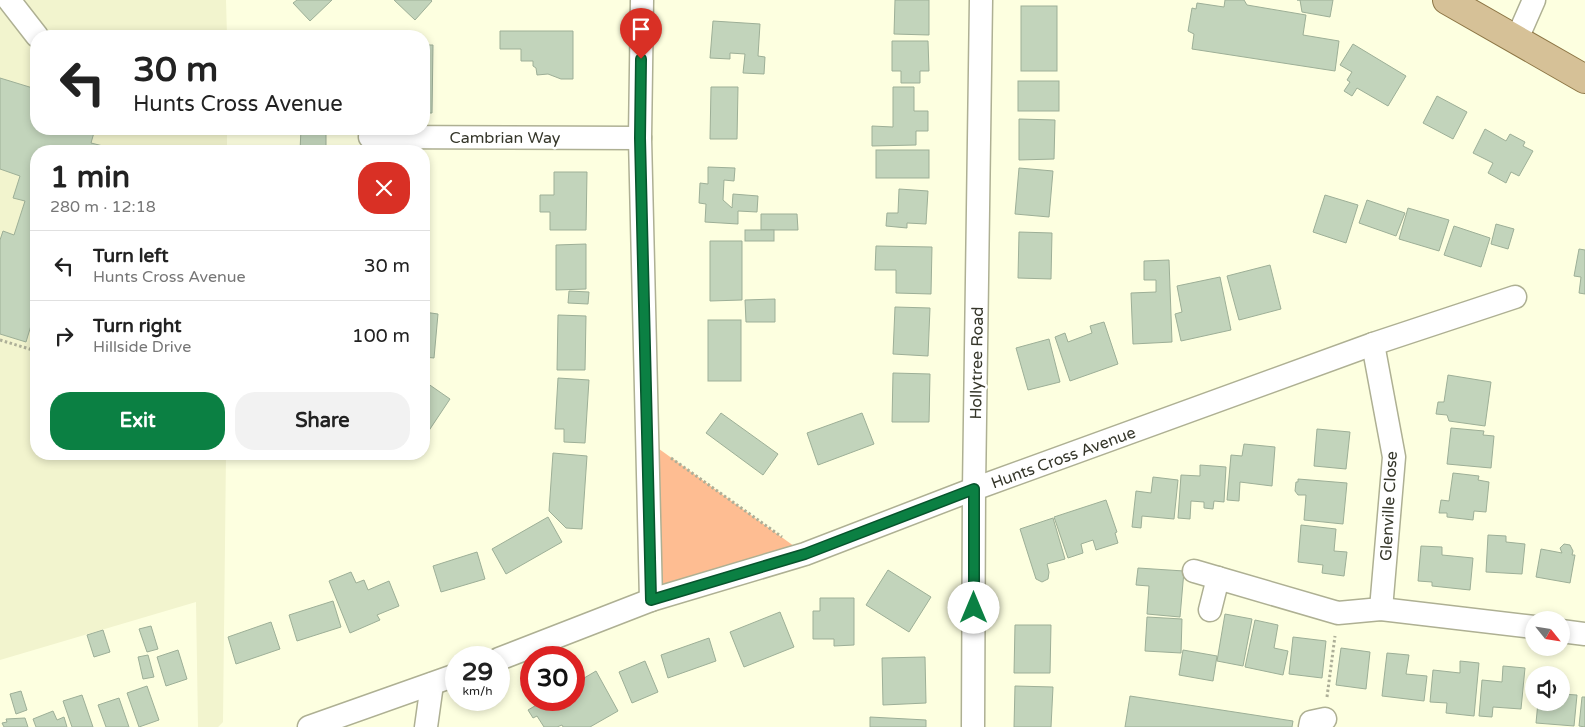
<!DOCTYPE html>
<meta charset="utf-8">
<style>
body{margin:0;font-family:"Varela Round",sans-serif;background:#f2f2f2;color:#222;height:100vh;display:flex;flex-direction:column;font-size:19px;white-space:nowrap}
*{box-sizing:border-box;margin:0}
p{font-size:16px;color:#767676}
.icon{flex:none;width:28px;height:28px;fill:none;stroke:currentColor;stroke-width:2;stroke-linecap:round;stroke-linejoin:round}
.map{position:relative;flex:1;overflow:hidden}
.sheet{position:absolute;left:30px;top:145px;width:400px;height:315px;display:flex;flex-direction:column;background:#fff;border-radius:20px;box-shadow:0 2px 8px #0003}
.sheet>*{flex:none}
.hud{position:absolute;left:30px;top:30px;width:400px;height:105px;border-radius:20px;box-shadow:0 2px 8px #0003;background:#fff;color:#222;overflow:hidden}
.needle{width:32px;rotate:120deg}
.buttons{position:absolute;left:1525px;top:611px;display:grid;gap:10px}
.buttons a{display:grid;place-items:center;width:45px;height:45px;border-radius:50%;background:#fff;box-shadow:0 2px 8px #0003;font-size:25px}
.speed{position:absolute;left:445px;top:646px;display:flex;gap:10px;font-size:25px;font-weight:700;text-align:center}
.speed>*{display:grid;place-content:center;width:65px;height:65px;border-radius:50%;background:#fff;box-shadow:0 2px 8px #0003;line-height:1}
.speed small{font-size:12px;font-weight:400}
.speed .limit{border:8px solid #d22;background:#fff;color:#111}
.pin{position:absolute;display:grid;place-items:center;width:42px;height:42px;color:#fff;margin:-51px -21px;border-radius:50% 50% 50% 0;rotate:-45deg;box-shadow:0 0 5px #0007}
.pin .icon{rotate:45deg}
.me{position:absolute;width:55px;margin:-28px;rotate:0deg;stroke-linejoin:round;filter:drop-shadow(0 0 4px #0008)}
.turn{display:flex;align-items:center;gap:18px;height:105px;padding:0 20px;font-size:22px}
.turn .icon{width:65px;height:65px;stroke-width:2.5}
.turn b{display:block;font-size:35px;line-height:42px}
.round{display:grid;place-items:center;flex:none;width:52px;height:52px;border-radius:20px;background:#f2f2f2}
.overview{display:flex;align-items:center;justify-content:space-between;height:85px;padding:0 20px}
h1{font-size:30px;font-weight:700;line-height:38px}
.cta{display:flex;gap:10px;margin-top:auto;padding:10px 20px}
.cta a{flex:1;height:58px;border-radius:20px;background:#0b8043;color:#fff;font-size:20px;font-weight:700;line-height:58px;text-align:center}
.cta a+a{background:#f2f2f2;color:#222}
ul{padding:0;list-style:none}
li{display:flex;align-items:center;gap:15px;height:70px;padding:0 20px;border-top:1px solid #e0e0e0}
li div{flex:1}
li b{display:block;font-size:19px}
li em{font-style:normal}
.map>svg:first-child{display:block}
</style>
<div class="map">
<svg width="1585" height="727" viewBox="0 0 1585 727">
<rect width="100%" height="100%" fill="#fdffe0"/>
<!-- built -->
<polygon fill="#f2f4ce" points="0,0 226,0 227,36 36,36 36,129 227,129 227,151 36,151 36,454 226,454 223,722 218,727 198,727 196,602 0,660"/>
<!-- green -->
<polygon fill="#febd92" points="648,441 805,554 651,600"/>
<!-- building -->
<g fill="#c2d4bb" stroke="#9daf97">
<polygon points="297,0 332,0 310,21 293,3"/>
<polygon points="394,0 431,0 432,1 415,20"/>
<polygon points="895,0 929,0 929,35 894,34"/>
<polygon points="1225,0 1244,0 1247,5 1306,15 1303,35 1339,41 1335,71 1192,49 1194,34 1188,31 1192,8 1196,9 1197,3 1224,7"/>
<polygon points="1297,0 1333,0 1330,17 1302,12 1300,0"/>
<rect x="1021" y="6" width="36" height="65"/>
<polygon points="713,21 760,24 758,56 765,57 764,74 743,73 745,54 730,53 730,59 710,58"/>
<polygon points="500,31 573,31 573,79 561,79 548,74 537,75 536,68 533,66 533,61 521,61 521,49 500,49"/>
<polygon points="892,41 928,41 929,71 920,71 920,83 901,83 901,71 892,71"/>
<polygon points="1353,44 1406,76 1388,106 1357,88 1352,96 1344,91 1350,82 1347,80 1352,72 1340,65"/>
<polygon points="424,45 433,45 432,113 424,113"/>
<polygon points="0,78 36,89 36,129 95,129 91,143 123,151 36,151 36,309 26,342 0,334 0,240 3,231 14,235 25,201 13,198 20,176 0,169"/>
<rect x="1018" y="81" width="41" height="30"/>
<polygon points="711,87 738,87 737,139 710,139"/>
<polygon points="893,87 914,87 914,111 928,111 928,131 916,131 916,145 872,146 872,126 893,127"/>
<polygon points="1437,96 1467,112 1453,139 1423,123"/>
<polygon points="1019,119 1055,120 1054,159 1019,160"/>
<polygon points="301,129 326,129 326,151 300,151"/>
<polygon points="1485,129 1506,141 1510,134 1525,142 1523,146 1533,151 1519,176 1511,172 1506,183 1488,173 1493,163 1473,153"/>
<rect x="876" y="150" width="53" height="28"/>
<polygon points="708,167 735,168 734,181 724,180 723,200 732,208 733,194 758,196 757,212 738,211 738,224 705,222 706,204 699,203 700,183 708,184"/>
<polygon points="1019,168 1053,171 1049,217 1015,214"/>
<polygon points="554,172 587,172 586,230 550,230 550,212 540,212 540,195 554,195"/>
<polygon points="899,189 928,191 926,224 907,223 907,228 886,226 887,213 898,213"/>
<polygon points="1325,195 1358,205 1346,243 1313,232"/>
<polygon points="1367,200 1405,213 1396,236 1359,223"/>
<polygon points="1408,208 1449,220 1439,251 1399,239"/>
<polygon points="761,214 797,214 798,230 761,230"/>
<polygon points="1496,224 1514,229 1508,249 1491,244"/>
<polygon points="1454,226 1490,238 1481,267 1444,255"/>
<rect x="745" y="230" width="29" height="11"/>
<polygon points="1019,232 1052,233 1051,279 1018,278"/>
<polygon points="710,241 742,241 742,300 710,301"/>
<polygon points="424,242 427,242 426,293 424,293"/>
<polygon points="586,244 586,289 556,290 556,245"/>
<polygon points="876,246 932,247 931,294 896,293 896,270 875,270"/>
<polygon points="1579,249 1585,250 1585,294 1579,293 1581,277 1574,276"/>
<polygon points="1169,260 1172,342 1133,344 1131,293 1156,292 1156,280 1144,280 1144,261"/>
<polygon points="1270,265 1281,309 1239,320 1227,276"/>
<polygon points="1220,277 1231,330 1181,341 1175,314 1182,312 1177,286"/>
<polygon points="569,291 589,292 588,304 568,303"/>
<polygon points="775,299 775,322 746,322 745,300"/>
<polygon points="895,307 930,308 928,356 893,354"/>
<polygon points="424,312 438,314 434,358 424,357"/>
<polygon points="558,315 586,316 585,370 557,370"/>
<rect x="708" y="320" width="33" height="61"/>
<polygon points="1104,322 1118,364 1070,381 1055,337 1065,333 1068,342 1092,333 1090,326"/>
<polygon points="1049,339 1060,382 1028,390 1016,348"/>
<polygon points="893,373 930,374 929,422 892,422"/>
<polygon points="1448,375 1491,382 1485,426 1449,421 1447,415 1436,414 1438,402 1444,402"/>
<polygon points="558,378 589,380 585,443 564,442 564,429 555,429"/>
<polygon points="424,381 450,399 424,438"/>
<polygon points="721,413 778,454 763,475 706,433"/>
<polygon points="862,413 874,444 818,465 807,433"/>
<polygon points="1451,428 1484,431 1483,435 1494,436 1491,468 1447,464"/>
<polygon points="1317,429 1350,432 1346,469 1314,466"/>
<polygon points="1244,444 1275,447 1272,486 1240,482 1239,501 1227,500 1231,455 1242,456"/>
<polygon points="553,453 587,456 582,529 566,528 549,511"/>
<polygon points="1200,465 1226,467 1224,502 1214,501 1213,509 1204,508 1204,502 1191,501 1190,519 1178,518 1181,475 1200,476"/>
<polygon points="1453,473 1479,476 1478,480 1489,482 1486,512 1474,511 1473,520 1447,517 1447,513 1439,513 1441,500 1449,501"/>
<polygon points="1153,477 1178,480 1174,519 1142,516 1141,528 1132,527 1136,491 1151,493"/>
<polygon points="1298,479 1347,483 1343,524 1304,520 1306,495 1298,495 1295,491 1296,482 1298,482"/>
<polygon points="1106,500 1117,532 1115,533 1118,543 1096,550 1093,540 1081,544 1083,553 1068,558 1054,517"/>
<polygon points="548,517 562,542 506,574 492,549"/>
<polygon points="1053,518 1065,559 1047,564 1049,572 1048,579 1042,582 1036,579 1020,529"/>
<polygon points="1301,525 1336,529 1334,551 1347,552 1344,576 1322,573 1323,565 1298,562"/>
<polygon points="1488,535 1506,536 1506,542 1525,544 1522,574 1486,572"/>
<polygon points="1564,544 1570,545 1573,551 1572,555 1575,555 1570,583 1536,577 1541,549 1562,553 1560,548"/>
<polygon points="1421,546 1442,547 1442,555 1473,558 1470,590 1432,586 1432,582 1418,581"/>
<polygon points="477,552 485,579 441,592 433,566"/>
<polygon points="1138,568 1184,571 1180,617 1147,614 1149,586 1136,585"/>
<polygon points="888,570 931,597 909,632 866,605"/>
<polygon points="351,572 356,583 364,580 368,590 389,581 399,606 377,615 380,620 350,633 329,581"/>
<polygon points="820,598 854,598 854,645 834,646 834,639 813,639 813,611 820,611"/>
<polygon points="333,601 341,627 297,641 289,615"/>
<polygon points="780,612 794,647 744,667 730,632"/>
<polygon points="1225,614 1252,619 1243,666 1217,661"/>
<polygon points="1147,617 1182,619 1181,653 1145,651"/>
<polygon points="1255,620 1278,625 1274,648 1288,651 1283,675 1245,667"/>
<polygon points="271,622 280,649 236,664 228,637"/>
<polygon points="1015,625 1051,625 1050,673 1014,673"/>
<polygon points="151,626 158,649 147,652 139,629"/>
<polygon points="103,630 110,652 94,657 87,635"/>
<polygon points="1293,637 1326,641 1322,678 1289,674"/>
<polygon points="709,638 716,661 668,678 661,655"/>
<polygon points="1341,648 1370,652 1366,689 1336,685"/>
<polygon points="178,650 187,679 166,686 157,657"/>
<polygon points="1183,650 1217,656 1213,681 1179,675"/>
<polygon points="1387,653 1409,655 1406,674 1427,676 1424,701 1382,696"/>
<polygon points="148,655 154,677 143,679 138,657"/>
<polygon points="925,657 926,703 883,705 882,658"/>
<polygon points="645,661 658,692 632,703 619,672"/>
<polygon points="1460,661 1479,663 1474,716 1446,713 1447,703 1430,702 1433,670 1460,673"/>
<polygon points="1503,666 1525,668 1521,709 1493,707 1492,717 1479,716 1482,680 1502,682"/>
<polygon points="596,671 618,711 590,727 563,727 562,725 557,727 544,727 537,716 533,718 528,710 545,700 574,700 574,684"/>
<polygon points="147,686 159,720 139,727 127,693"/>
<polygon points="1015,686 1053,687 1051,727 1014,727"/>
<polygon points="21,691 27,710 16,714 10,694"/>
<polygon points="1561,694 1577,695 1574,726 1536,723 1538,702 1561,702"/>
<polygon points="82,695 93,727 72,727 63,701"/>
<polygon points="1130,696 1293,721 1292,727 1125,727"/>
<polygon points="1582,697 1585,697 1585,727 1579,726"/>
<polygon points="119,698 129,727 106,727 98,705"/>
<polygon points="53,711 57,720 64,717 67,727 36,727 33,719"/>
<polygon points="870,717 926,720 926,727 870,727"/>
<polygon points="25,718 28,727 4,727 2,723 7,722 6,719"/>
</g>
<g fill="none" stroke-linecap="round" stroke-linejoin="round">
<defs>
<g id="minor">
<polyline points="9,0 37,36"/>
<polyline points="642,0 640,138 651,600"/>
<polyline points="1516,41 1534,0"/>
<polyline points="370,137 640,138"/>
<polyline points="1373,344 1394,457 1381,609"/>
<polyline points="1194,571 1218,578"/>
<polyline points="1210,610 1218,578 1338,613 1381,609 1534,627"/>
<polyline points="1561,631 1585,634"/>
<polyline points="499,659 651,600 805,554 974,489 1373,344 1515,297"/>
<polyline points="309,727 456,675"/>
<polyline points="426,727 432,684"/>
<polyline points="973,727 974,489 981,0"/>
<polyline points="1310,727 1311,722 1325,719"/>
</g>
<polyline id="major" points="1447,0 1585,79"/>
</defs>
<!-- minor casing -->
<use href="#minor" stroke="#aeb093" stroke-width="25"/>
<!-- major casing -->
<use href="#major" stroke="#8c7544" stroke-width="30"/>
<!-- path -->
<g stroke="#adaf98" stroke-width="3" stroke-dasharray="2.5 2.5" stroke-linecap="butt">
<polyline points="0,340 36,351"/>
<polyline points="671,458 782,537"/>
<polyline points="1327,697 1335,636"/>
</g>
<!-- minor -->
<use href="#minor" stroke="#fff" stroke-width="22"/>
<!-- major -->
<use href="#major" stroke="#d6c197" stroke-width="28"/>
</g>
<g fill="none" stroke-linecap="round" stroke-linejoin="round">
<defs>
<polyline id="route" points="641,59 640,138 651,600 805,554 974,489 974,608"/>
</defs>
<!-- route casing -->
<use href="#route" stroke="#07532c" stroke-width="12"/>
<!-- route -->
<use href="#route" stroke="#0b8043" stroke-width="9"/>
</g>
<g text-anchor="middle" stroke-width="5" stroke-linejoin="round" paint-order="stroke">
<!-- street labels -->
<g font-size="16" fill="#35362a" stroke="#fff">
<text x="505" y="143">Cambrian Way</text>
<text transform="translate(976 363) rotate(-89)" y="6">Hollytree Road</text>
<text transform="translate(1063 457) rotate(-20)" y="6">Hunts Cross Avenue</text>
<text transform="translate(1388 506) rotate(-87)" y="6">Glenville Close</text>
</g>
</g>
</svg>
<div class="buttons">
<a><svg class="needle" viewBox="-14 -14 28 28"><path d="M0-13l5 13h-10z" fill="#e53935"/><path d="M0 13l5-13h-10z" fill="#767676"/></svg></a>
<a><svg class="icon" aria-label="sound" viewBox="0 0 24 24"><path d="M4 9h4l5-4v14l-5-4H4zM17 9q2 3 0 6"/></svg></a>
</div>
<div class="speed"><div>29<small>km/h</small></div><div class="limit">30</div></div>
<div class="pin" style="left:641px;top:59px;background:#d93025"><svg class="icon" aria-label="arrive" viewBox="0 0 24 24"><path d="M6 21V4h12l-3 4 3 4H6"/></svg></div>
<svg class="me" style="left:974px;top:608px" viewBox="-20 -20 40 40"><circle r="19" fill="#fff"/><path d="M0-13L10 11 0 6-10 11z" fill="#0b8043"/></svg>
<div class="hud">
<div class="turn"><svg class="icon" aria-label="left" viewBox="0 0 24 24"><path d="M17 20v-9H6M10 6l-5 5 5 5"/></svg><div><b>30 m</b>Hunts Cross Avenue</div></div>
</div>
<section class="sheet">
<div class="overview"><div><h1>1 min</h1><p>280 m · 12:18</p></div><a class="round" style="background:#d93025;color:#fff"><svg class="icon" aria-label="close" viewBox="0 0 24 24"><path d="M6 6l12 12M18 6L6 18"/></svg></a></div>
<ul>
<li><svg class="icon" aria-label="left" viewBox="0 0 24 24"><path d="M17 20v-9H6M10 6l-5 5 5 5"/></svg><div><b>Turn left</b><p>Hunts Cross Avenue</p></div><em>30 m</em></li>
<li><svg class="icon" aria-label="right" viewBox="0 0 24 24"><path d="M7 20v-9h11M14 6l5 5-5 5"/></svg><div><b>Turn right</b><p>Hillside Drive</p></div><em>100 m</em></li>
</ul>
<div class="cta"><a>Exit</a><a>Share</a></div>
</section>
</div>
